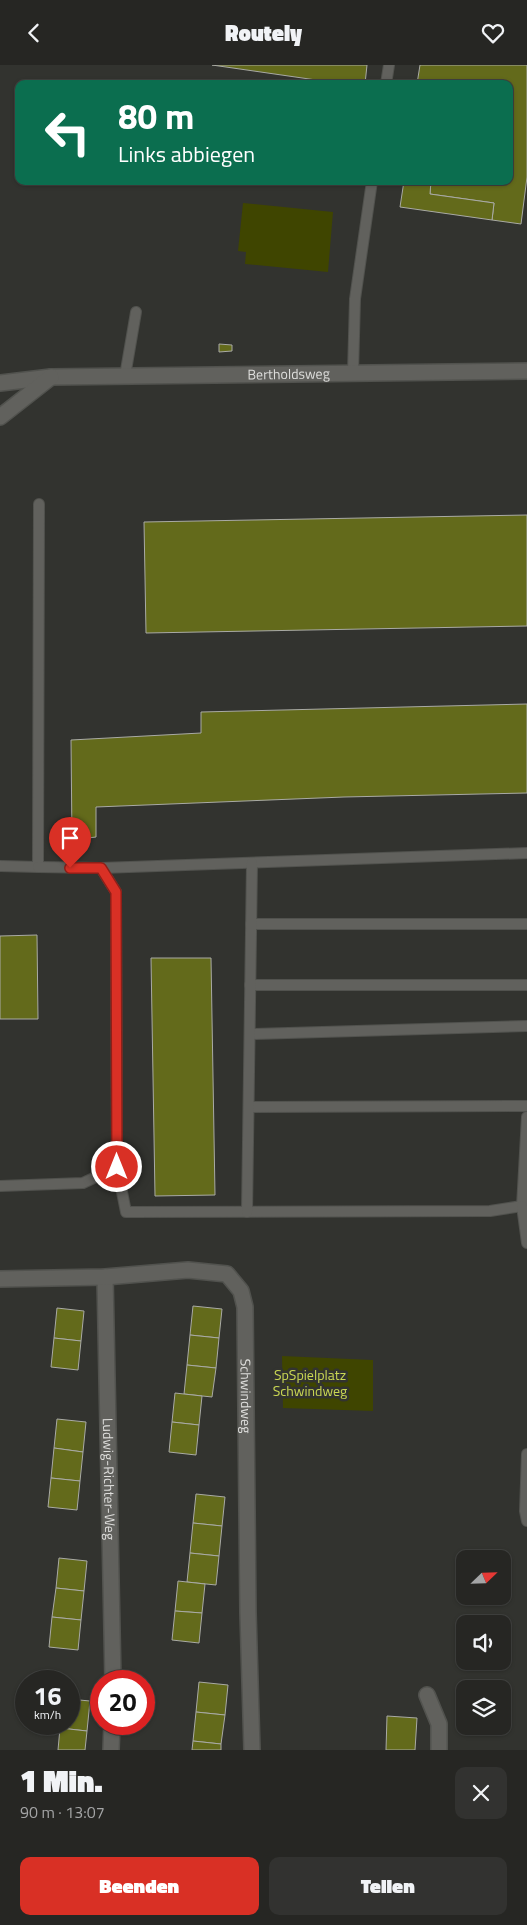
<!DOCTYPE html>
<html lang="de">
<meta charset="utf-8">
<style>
body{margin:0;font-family:"Titillium Web",sans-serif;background:#323230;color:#f1f3f6;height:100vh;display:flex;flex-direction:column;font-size:19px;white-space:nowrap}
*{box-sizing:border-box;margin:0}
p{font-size:16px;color:#a4a5a6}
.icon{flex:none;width:28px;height:28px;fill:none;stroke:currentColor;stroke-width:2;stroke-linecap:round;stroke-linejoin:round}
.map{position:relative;height:1685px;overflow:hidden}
.panel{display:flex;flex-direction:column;background:#262623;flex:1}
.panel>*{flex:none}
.hud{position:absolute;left:15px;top:15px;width:498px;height:105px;border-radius:10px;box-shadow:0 1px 4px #0004,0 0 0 1px #424341;background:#0b6e4f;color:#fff;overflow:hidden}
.needle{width:32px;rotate:67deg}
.buttons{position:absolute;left:456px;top:1485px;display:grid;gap:10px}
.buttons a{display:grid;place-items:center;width:55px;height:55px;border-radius:10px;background:#262623;box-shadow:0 1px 4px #0004,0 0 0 1px #424341;font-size:25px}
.speed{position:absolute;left:15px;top:1605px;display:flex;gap:10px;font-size:25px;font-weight:700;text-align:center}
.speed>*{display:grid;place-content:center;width:65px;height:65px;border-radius:50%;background:#262623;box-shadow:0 1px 4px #0004,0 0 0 1px #424341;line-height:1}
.speed small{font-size:12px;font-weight:400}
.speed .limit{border:8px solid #d22;background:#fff;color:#111}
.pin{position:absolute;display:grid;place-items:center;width:42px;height:42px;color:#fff;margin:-51px -21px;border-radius:50% 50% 50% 0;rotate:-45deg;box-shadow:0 0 5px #0007}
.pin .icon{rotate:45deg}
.me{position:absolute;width:55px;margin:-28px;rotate:0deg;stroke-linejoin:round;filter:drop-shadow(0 0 4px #0008)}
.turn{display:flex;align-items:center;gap:18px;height:105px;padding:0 20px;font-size:22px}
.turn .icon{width:65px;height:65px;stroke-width:2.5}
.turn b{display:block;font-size:35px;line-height:42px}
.round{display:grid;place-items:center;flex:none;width:52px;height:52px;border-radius:10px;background:#323230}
.headline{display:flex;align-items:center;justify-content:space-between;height:85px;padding:0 20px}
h1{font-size:30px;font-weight:800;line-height:38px}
.action{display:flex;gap:10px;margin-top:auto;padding:10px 20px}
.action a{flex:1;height:58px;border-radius:10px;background:#d93025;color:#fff;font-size:20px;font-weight:800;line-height:58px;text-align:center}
.action a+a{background:#323230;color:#f1f3f6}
header{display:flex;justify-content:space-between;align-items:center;height:65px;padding:0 20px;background:#262623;font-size:22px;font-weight:800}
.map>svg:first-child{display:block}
</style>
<header><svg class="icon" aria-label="back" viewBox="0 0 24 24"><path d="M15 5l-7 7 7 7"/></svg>Routely<svg class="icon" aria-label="heart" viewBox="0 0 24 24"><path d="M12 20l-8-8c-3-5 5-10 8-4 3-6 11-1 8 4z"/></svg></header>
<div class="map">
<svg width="527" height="1685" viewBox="0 0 527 1685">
<rect width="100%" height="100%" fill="#32332f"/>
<!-- green -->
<g fill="#3f4500">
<polygon points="243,138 333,147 328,207 245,199 246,187 238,186"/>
<polygon points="282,1291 373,1295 373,1346 283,1343"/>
</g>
<!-- building -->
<g fill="#636a1b" stroke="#a9aaa5">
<polygon points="212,0 367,0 365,19 344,19"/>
<polygon points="420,0 527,0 527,112 521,159 492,155 494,138 430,129 431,116 509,116 509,19 417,19"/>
<polygon points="404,116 431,116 430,129 494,138 492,155 400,142"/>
<polygon points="219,279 232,280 232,286 219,287"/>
<polygon points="527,450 527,561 146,568 144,457"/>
<polygon points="527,639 527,728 344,732 96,742 96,772 72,775 71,675 201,668 201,647"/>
<polygon points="37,870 38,954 0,954 0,871"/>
<polygon points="151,893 211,893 215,1130 155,1131"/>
<polygon points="193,1241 222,1244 219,1273 190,1270"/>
<polygon points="57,1243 84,1246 81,1276 54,1273"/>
<polygon points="190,1270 219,1273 216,1303 187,1300"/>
<polygon points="54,1273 81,1276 78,1305 51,1302"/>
<polygon points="187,1300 216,1303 212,1332 184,1329"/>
<polygon points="175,1328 202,1331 199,1360 172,1357"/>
<polygon points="57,1354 86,1357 83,1387 54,1383"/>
<polygon points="172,1357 199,1360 196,1390 169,1387"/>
<polygon points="54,1383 83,1387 80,1416 51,1413"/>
<polygon points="51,1413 80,1416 77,1445 48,1442"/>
<polygon points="196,1429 225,1432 222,1461 193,1458"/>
<polygon points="193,1458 222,1461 219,1491 190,1488"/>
<polygon points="190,1488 219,1491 216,1520 187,1517"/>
<polygon points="59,1493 87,1496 84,1526 56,1523"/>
<polygon points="178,1516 205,1519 202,1548 175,1546"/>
<polygon points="56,1523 84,1526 81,1555 52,1552"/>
<polygon points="175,1546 202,1548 199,1578 172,1575"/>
<polygon points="52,1552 81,1555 78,1585 49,1582"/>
<polygon points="199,1617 228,1620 225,1650 196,1647"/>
<polygon points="69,1634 90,1636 87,1666 60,1663 60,1659 69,1659"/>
<polygon points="196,1647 225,1650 221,1679 193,1676"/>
<polygon points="387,1651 417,1653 415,1685 386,1685"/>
<polygon points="60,1663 87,1666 85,1685 58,1685"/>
<polygon points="193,1676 221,1679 221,1685 192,1685"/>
</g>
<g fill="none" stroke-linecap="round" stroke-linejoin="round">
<defs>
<g id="lane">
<polyline points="386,19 389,0"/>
<polyline points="353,308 355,234 372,116"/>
<polyline points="125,311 136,247"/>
<polyline points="0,801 38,802 39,439"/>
<polyline points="101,803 527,788"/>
<polyline points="251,859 527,859"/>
<polyline points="250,920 527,920"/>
<polyline points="250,969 527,961"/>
<polyline points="249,1042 527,1041"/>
<polyline points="117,1102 126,1147 490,1146 522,1141 527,1052"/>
<polyline points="0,1121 83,1118 117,1102 116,827 101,803 38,802"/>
<polyline points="522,1141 527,1178"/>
<polyline points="247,1147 252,798"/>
<polyline points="527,1389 525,1446 527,1456"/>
</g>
<g id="street">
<path id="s1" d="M0 318 51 312 527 306"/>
<polyline points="0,352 51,312"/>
<path id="s2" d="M105 1212 113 1616"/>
<path id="s3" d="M0 1214 105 1212 188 1205 227 1209 241 1226 245 1242 248 1548 252 1685"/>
<polyline points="427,1630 439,1659 439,1685"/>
<polyline points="111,1685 112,1659"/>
</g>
</defs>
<!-- lane casing -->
<use href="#lane" stroke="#51524e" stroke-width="12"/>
<!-- street casing -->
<use href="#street" stroke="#51524e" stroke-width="18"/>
<!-- lane -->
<use href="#lane" stroke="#61615d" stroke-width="10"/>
<!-- street -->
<use href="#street" stroke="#61615d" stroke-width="15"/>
</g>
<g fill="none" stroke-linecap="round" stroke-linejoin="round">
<defs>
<polyline id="route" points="70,803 101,803 116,827 117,1102"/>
</defs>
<!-- route casing -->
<use href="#route" stroke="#8d1f18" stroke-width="12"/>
<!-- route -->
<use href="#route" stroke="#d93025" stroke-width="9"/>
</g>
<g text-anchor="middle" stroke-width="5" stroke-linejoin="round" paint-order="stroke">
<!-- street labels -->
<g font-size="14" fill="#dededc" stroke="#32332f">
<text dy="5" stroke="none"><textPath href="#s1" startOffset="289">Bertholdsweg</textPath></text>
<text dy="5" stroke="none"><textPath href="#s3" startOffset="355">Schwindweg</textPath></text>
<text dy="5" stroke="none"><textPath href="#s2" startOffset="202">Ludwig-Richter-Weg</textPath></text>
</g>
<!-- park labels -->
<g font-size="14" fill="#cad753" stroke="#32332f">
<text x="310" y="1315">SpSpielplatz<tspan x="310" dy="16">Schwindweg</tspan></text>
</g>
</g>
</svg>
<div class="buttons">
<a><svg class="needle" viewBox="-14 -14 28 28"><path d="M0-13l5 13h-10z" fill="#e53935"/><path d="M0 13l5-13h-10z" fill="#a4a5a6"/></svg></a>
<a><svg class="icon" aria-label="sound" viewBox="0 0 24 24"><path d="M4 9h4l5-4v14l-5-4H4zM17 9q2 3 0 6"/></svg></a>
<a><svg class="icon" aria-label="layers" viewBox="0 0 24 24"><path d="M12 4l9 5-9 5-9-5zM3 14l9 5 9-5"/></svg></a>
</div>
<div class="speed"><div>16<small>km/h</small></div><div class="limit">20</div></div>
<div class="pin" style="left:70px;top:803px;background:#d93025"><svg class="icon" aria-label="arrive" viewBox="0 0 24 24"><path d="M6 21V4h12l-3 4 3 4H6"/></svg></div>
<svg class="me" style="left:117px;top:1102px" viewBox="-20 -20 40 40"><circle r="17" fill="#d93025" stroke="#fff" stroke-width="3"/><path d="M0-11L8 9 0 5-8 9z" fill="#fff"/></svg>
<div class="hud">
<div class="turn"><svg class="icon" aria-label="left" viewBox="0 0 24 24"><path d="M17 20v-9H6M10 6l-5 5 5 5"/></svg><div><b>80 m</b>Links abbiegen</div></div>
</div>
</div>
<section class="panel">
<div class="headline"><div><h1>1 Min.</h1><p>90 m · 13:07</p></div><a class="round"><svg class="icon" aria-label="close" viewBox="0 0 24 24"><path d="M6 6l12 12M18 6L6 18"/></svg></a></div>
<div class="action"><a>Beenden</a><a>Teilen</a></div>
</section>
